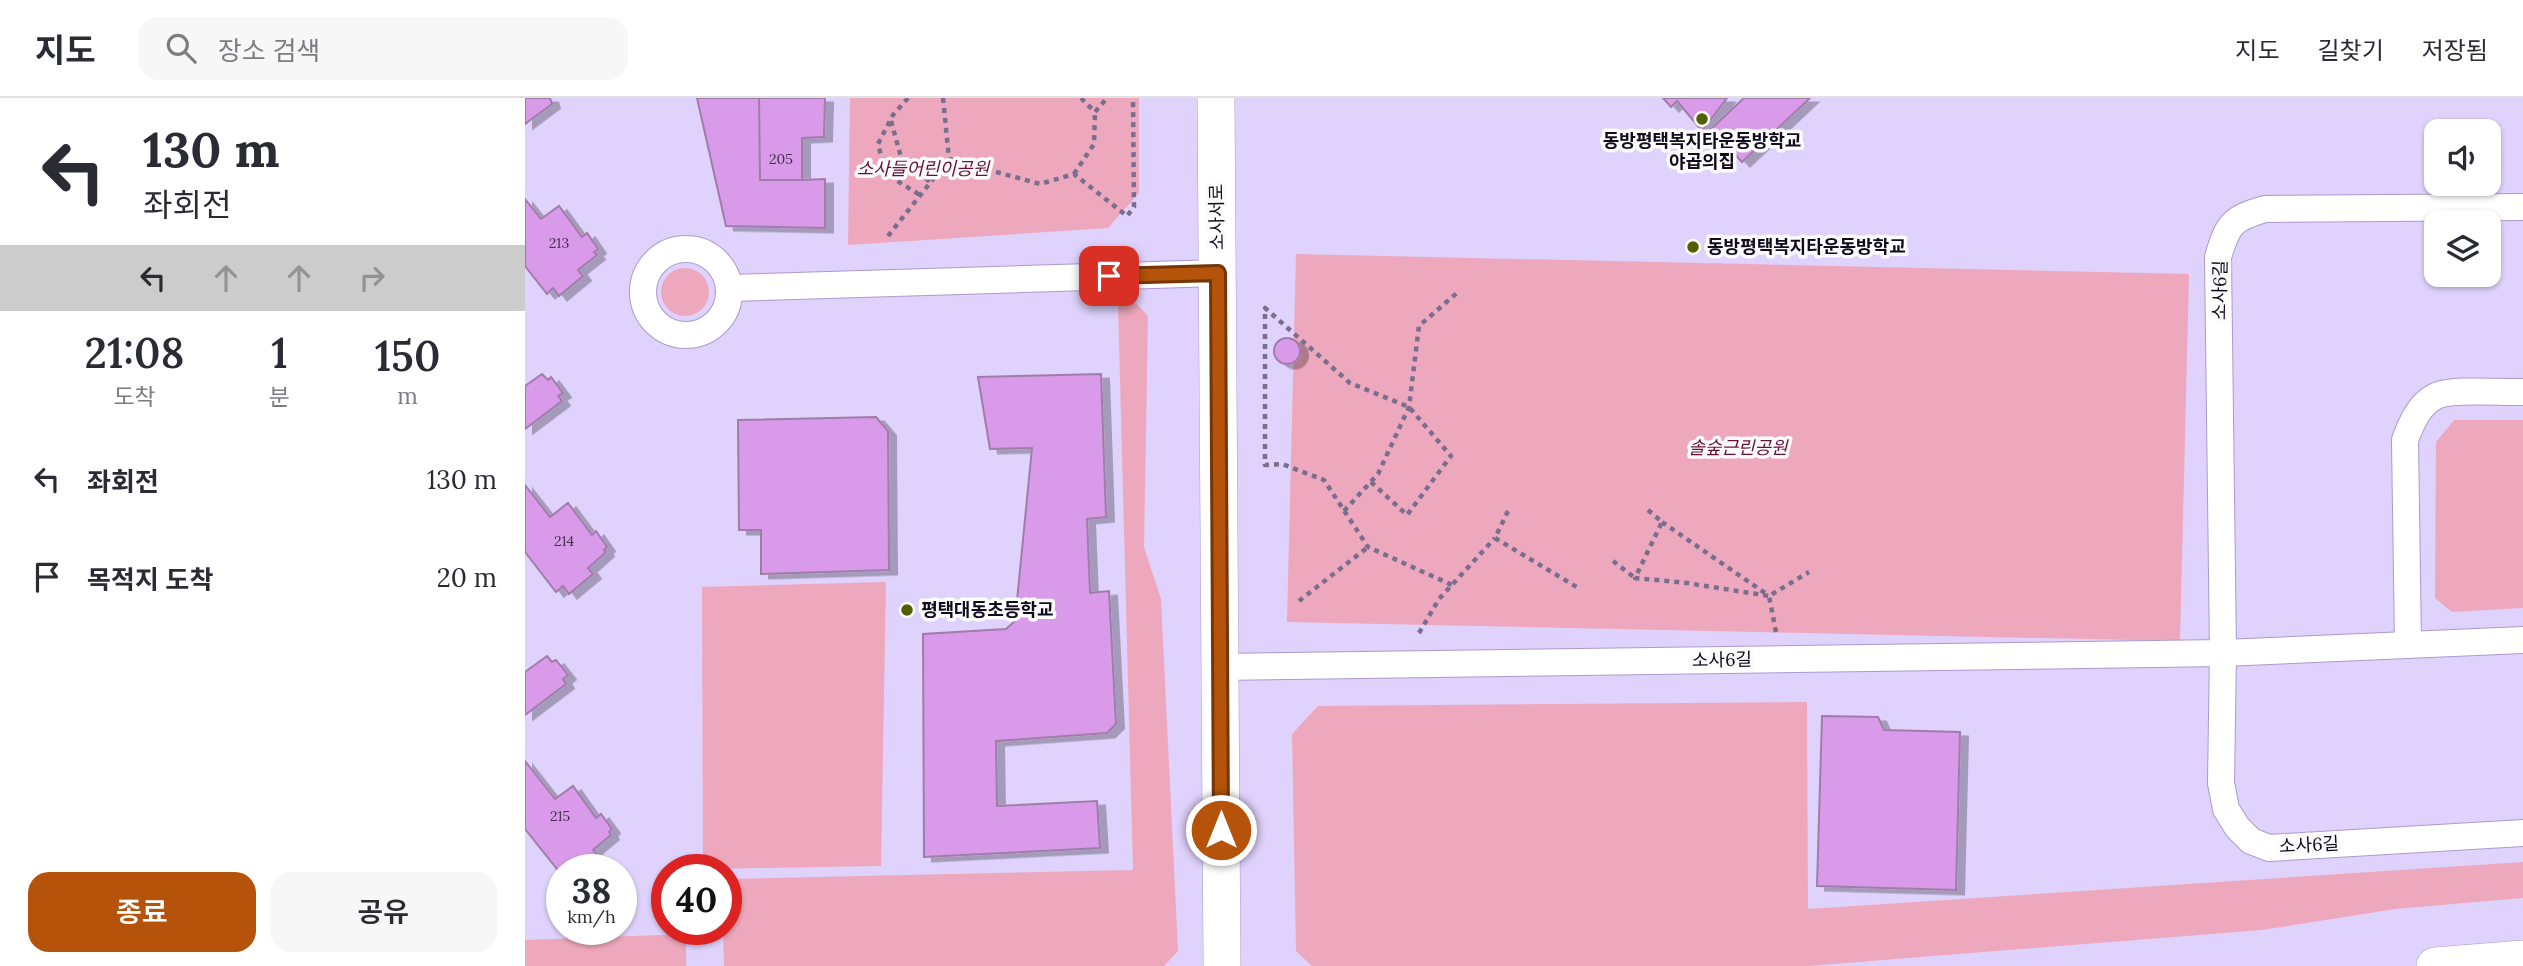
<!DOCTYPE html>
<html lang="ko">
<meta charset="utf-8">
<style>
body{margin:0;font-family:Lora,"Noto Sans KR",serif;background:#f7f7f7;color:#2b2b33;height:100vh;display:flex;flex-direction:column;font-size:26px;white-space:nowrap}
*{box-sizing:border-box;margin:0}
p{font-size:23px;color:#7c7c81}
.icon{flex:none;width:38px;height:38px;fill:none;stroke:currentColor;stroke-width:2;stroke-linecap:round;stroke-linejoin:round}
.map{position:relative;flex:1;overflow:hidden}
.drawer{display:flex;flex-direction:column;background:#fff;width:525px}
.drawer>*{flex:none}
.top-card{background:#fff;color:#2b2b33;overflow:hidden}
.tools{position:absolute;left:1899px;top:21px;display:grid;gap:14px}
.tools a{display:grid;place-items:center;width:77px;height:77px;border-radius:14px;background:#fff;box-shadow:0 2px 5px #0004;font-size:35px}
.speed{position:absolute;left:21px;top:756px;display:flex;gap:14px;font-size:35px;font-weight:700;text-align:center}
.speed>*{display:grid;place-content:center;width:91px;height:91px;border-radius:50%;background:#fff;box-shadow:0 2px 5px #0004;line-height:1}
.speed small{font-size:18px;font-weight:400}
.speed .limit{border:10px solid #d22;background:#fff;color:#111}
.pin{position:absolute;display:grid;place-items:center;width:60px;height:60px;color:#fff;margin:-30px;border-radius:14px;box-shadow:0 4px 10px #0006}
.me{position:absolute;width:77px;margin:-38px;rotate:0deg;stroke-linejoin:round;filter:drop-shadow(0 0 5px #0008)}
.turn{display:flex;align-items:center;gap:24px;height:147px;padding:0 28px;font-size:32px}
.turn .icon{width:91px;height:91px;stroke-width:2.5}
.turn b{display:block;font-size:49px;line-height:60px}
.lanes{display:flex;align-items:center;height:66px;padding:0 28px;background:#0003;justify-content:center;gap:35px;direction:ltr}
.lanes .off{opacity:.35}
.eta{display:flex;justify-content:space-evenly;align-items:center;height:119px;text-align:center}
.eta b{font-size:42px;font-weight:600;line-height:49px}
.action{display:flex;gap:14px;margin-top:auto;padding:14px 28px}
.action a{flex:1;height:80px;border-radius:21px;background:#b45309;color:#fff;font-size:28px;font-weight:600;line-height:80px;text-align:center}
.action a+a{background:#f7f7f7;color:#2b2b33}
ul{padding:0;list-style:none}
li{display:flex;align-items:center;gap:21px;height:98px;padding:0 28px}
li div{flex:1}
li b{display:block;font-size:26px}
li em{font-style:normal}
header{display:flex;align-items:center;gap:42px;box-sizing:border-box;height:98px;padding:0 35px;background:#fff;border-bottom:2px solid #e1e1e2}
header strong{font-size:33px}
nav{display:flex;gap:38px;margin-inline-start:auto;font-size:24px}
.search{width:490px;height:63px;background:#f7f7f7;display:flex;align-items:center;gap:18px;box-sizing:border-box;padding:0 24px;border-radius:21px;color:#7c7c81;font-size:26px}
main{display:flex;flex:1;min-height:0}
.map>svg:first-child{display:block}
</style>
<header>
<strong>지도</strong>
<div class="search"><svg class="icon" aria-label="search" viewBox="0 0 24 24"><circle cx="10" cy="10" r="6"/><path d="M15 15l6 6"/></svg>장소 검색</div>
<nav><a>지도</a><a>길찾기</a><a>저장됨</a></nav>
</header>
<main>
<section class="drawer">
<div class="top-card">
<div class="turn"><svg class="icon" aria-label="left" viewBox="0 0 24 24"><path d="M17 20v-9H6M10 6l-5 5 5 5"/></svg><div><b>130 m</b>좌회전</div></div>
<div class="lanes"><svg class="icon" aria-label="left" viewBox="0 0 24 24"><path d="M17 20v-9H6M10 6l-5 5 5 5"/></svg><svg class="icon off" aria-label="ahead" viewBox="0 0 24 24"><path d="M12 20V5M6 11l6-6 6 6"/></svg><svg class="icon off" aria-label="ahead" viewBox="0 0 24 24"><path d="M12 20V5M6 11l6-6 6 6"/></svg><svg class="icon off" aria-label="right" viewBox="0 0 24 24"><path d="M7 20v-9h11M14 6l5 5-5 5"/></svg></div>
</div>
<div class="eta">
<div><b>21:08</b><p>도착</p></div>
<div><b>1</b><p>분</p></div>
<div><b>150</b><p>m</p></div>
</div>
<ul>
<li><svg class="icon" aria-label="left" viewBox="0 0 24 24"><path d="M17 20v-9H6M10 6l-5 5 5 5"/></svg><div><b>좌회전</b></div><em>130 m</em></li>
<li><svg class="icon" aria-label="arrive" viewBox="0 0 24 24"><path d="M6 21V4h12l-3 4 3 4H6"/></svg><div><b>목적지 도착</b></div><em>20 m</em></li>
</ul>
<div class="action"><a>종료</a><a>공유</a></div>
</section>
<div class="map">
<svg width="1998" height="868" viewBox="0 0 1998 868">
<defs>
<filter id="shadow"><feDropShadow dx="8" dy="4.5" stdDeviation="0" flood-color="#0004"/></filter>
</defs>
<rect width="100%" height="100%" fill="#dfd2fc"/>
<!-- green -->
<g fill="#eea8bd">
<polygon points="325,0 614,0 614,95 583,130 323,147"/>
<polygon points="771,156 1664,176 1655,543 762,524"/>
<circle cx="160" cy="194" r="24"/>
<polygon points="593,205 611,205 623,218 619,449 636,501 653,853 639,868 199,868 198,831 201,831 201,781 608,772"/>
<polygon points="1929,322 1998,322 1998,510 1927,514 1910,500 1911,344"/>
<polygon points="361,484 356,768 178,771 177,489"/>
<polygon points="1282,604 1283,811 1998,764 1998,800 1870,811 1737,832 1283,868 787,868 771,853 767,636 793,608"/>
<polygon points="161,836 161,868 0,868 0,842"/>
</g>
<!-- building -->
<g fill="#da9aea" stroke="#a07da8" stroke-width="2" filter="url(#shadow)">
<polygon points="0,0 25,0 27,6 0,26"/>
<polygon points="172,0 276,0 277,82 300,81 300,130 201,128"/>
<polygon points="234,0 300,0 299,39 277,40 277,82 235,82"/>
<polygon points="1138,0 1202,0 1177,33 1152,3 1146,9"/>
<polygon points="1219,0 1285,0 1217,64 1186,31"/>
<polygon points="0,101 16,121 34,108 57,139 62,135 73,151 69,154 72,157 53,172 58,178 34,198 28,190 22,196 0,168"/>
<circle cx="762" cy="253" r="13"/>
<polygon points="17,276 23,282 26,279 38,295 33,298 37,303 0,331 0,288"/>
<polygon points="576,276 581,419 562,421 565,495 584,493 591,626 582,635 471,643 472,708 572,703 575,750 399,759 398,536 481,531 490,523 507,350 465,351 453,279"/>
<polygon points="351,319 363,333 364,472 236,476 236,432 214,432 213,322"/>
<polygon points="0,387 25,419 43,405 67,437 71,433 82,449 79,452 81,454 63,470 68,476 44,496 38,488 31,494 0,454"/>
<polygon points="22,558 27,564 31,562 43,577 38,581 41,586 0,617 0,574"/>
<polygon points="1297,618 1353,619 1359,632 1435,634 1431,792 1292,788"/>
<polygon points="0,663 30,701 48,688 71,720 76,716 87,731 84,734 86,737 68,752 73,758 56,772 37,772 36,776 0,731"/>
</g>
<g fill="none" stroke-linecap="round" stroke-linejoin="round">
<defs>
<g id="street">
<path d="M1998 109 1740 111C1706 121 1703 126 1693 159L1698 555 1696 685 1701 711 1712 729 1726 743 1744 750 1998 735"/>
<circle cx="161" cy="194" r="43"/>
<polyline points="204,190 693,175"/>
<path d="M1883 547 1880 342C1886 326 1894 306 1911 298 1926 290 1978 295 1998 294"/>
<polyline points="696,569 1698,555 1998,542"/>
</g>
<g id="secondary">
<polyline points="691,0 697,868"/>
<polyline points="1910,868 1998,861"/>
</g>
</defs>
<!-- street casing -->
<use href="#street" stroke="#ab9bcd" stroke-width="28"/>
<!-- secondary casing -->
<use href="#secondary" stroke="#ab9bcd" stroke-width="38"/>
<!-- path -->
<g stroke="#796f8d" stroke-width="4.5" stroke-dasharray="5 5" stroke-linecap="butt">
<polyline points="383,0 368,17 353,46 361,76 395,97"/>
<polyline points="418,0 424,61 515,86 549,76 602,118 609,109 608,0"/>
<polyline points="556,0 570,14 582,0"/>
<polyline points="366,23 376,59 405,84"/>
<polyline points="549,76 569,46 570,14"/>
<polyline points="363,138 424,61"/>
<polyline points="846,384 882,417 926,358 884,309 825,285 740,210 740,367 757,366 799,382 843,449 927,487"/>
<polyline points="1123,412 1137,424 1110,480 1162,485 1244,498"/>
<polyline points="819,413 853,376 884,309 894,228 933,194"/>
<polyline points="983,413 970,440 1055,491"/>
<polyline points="1137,424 1240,495"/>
<polyline points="1088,463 1110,480"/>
<polyline points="774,503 843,449"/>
<polyline points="1251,534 1244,498 1284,474"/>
<polyline points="894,535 914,501 970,440"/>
</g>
<!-- street -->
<use href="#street" stroke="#fff" stroke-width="26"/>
<!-- secondary -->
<use href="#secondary" stroke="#fff" stroke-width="37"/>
</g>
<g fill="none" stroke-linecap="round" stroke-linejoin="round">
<defs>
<polyline id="route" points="584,178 693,175 696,732"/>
</defs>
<!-- route casing -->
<use href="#route" stroke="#753606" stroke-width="18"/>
<!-- route -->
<use href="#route" stroke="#b45309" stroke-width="12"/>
</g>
<!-- markers -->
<g fill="#515f01" stroke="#fbfbfb" stroke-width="2.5">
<circle cx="1177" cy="21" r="7"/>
<circle cx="1168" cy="149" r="7"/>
<circle cx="382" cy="512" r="7"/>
</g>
<g text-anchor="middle" stroke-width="7" stroke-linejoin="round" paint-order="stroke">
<!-- number labels -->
<g font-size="14" fill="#442f50">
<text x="256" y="66">205</text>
<text x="34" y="150">213</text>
<text x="39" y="448">214</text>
<text x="35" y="723">215</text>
</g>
<!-- poi labels -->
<g font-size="18" font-weight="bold" fill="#120b1d" stroke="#fbfbfb" text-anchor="start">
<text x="1177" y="49" text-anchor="middle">동방평택복지타운동방학교<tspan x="1177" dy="21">야곱의집</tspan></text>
<text x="1182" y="155">동방평택복지타운동방학교</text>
<text x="396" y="518">평택대동초등학교</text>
</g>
<!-- park labels -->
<g font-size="18" font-style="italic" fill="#6a0e38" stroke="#fbfbfb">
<text x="398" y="77">소사들어린이공원</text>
<text x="1213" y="356">솔숲근린공원</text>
</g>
<!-- street labels -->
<g font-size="18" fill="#120b1d" stroke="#fbfbfb">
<text transform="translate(692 119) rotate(-91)" y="6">소사서로</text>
<text transform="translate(1695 192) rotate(-89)" y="6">소사6길</text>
<text transform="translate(1197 562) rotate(-1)" y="6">소사6길</text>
<text transform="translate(1784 747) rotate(-3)" y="6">소사6길</text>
</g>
</g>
</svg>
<div class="tools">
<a><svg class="icon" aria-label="sound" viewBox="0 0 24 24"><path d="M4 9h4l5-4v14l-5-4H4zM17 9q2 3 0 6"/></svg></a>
<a><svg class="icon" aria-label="layers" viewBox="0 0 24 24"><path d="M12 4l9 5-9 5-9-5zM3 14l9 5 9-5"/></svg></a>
</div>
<div class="speed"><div>38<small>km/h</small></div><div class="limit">40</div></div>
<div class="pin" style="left:584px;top:178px;background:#d93025"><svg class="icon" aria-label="arrive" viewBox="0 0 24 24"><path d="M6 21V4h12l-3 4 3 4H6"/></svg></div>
<svg class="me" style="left:696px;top:732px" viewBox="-20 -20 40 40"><circle r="17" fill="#b45309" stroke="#fff" stroke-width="3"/><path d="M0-11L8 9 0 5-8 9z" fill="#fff"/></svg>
</div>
</main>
